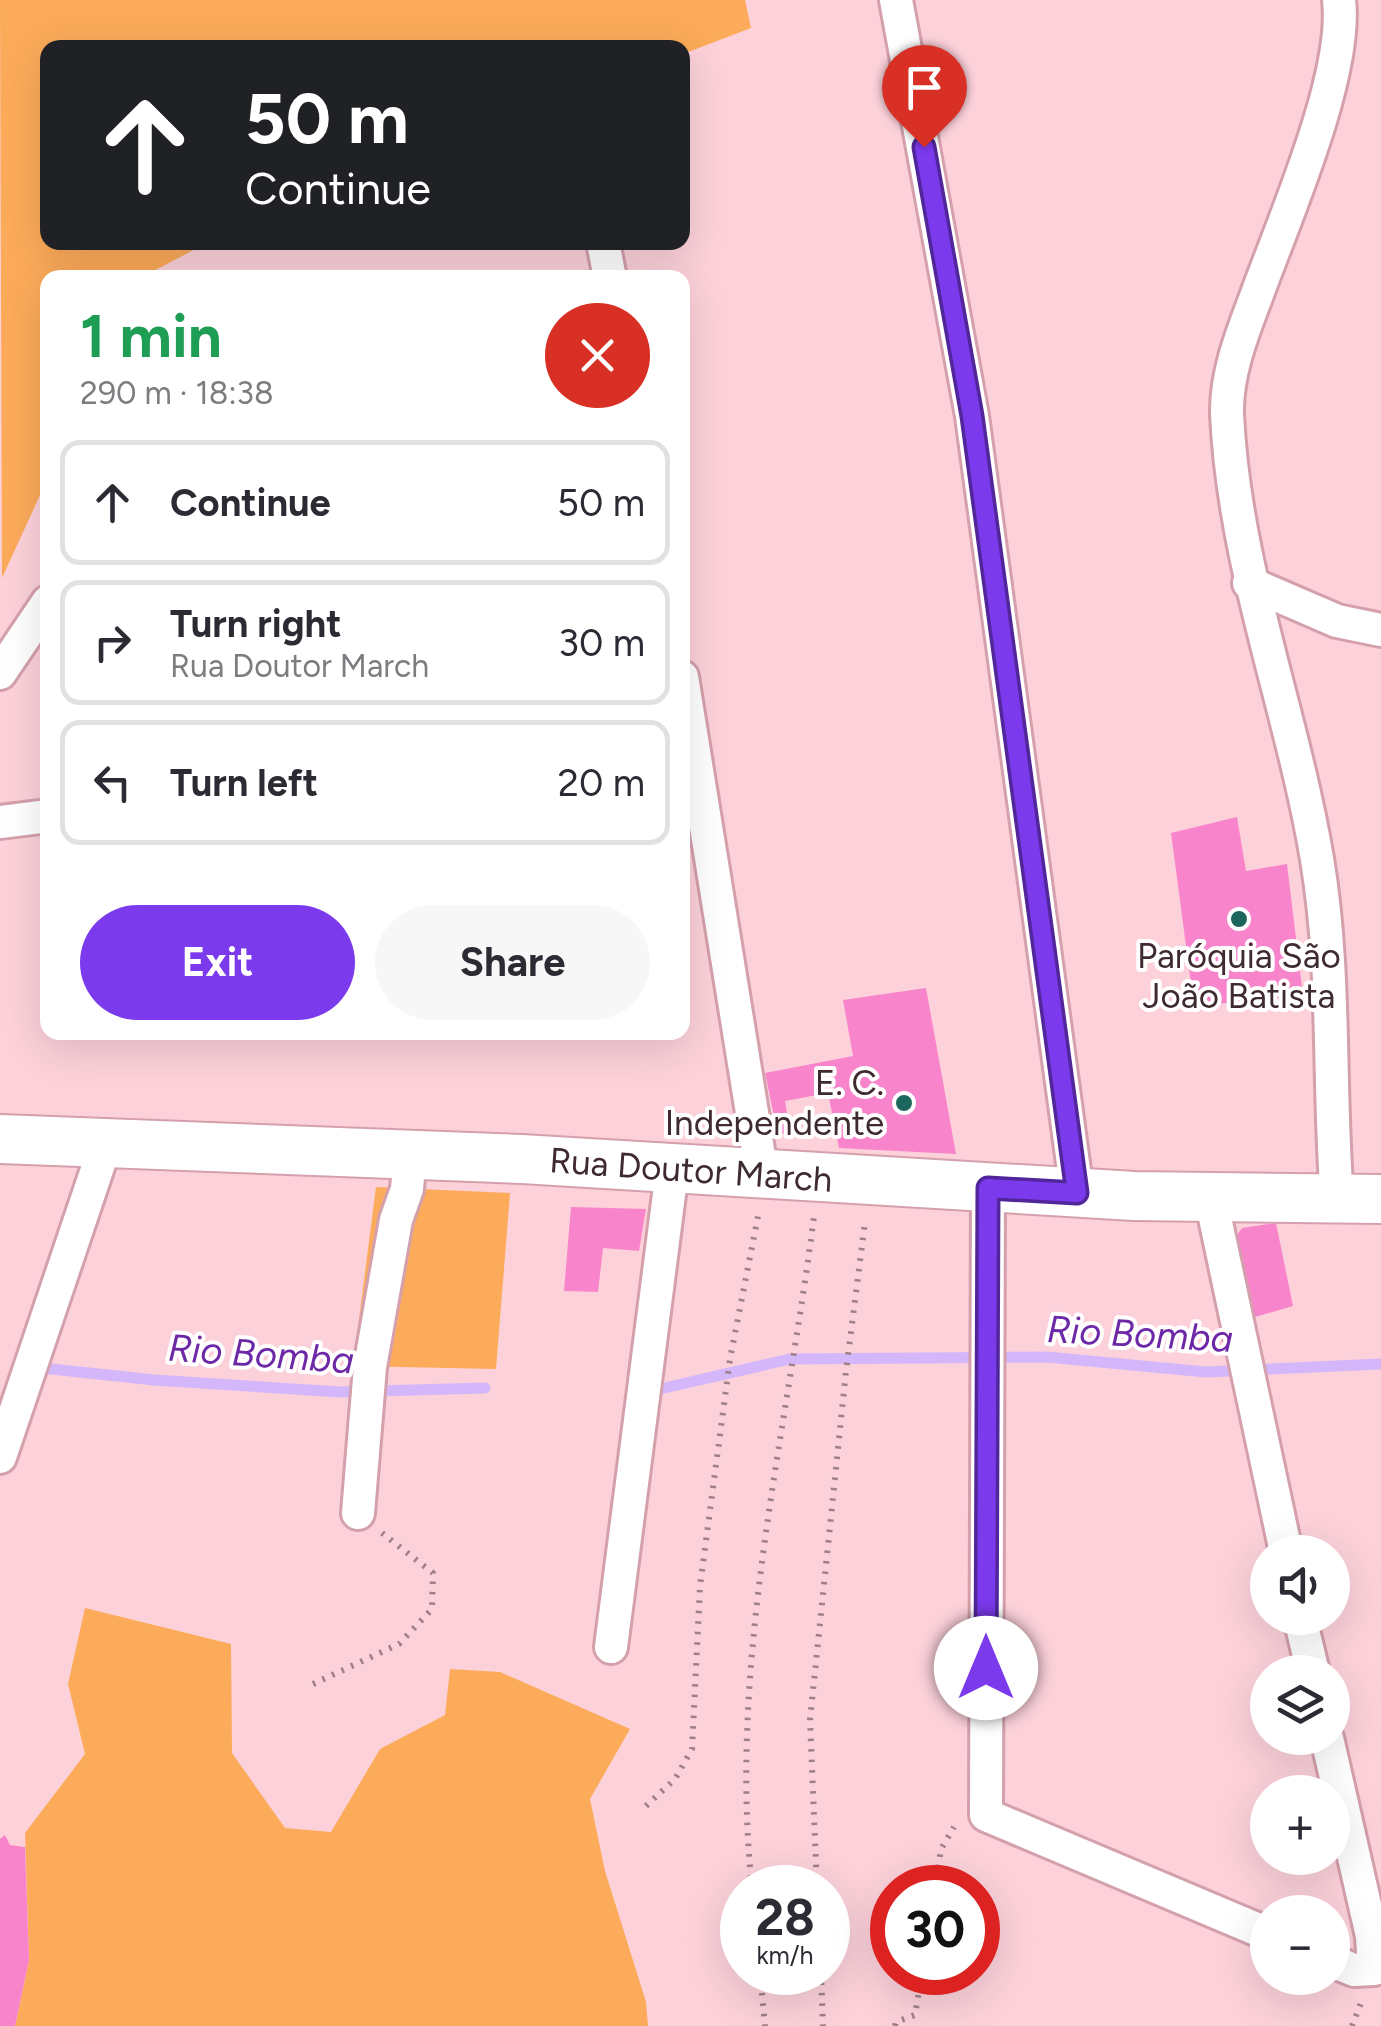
<!DOCTYPE html>
<meta charset="utf-8">
<style>
body{margin:0;font-family:Figtree,sans-serif;background:#f7f7f7;color:#2b2b33;height:100vh;display:flex;flex-direction:column;font-size:38px;white-space:nowrap}
*{box-sizing:border-box;margin:0}
p{font-size:32px;color:#7c7c81}
.icon{flex:none;width:55px;height:55px;fill:none;stroke:currentColor;stroke-width:2;stroke-linecap:round;stroke-linejoin:round}
.map{position:relative;flex:1;overflow:hidden}
.details{position:absolute;left:40px;top:270px;width:650px;height:770px;display:flex;flex-direction:column;background:#fff;border-radius:20px;box-shadow:0 10px 40px #0002}
.details>*{flex:none}
.top-card{position:absolute;left:40px;top:40px;width:650px;height:210px;border-radius:20px;box-shadow:0 10px 40px #0002;background:#202124;color:#fff;overflow:hidden}
.controls{position:absolute;left:1250px;top:1535px;display:grid;gap:20px}
.controls a{display:grid;place-items:center;width:100px;height:100px;border-radius:50%;background:#fff;box-shadow:0 10px 40px #0002;font-size:50px}
.speed{position:absolute;left:720px;top:1865px;display:flex;gap:20px;font-size:50px;font-weight:700;text-align:center}
.speed>*{display:grid;place-content:center;width:130px;height:130px;border-radius:50%;background:#fff;box-shadow:0 10px 40px #0002;line-height:1}
.speed small{font-size:25px;font-weight:400}
.speed .limit{border:15px solid #d22;background:#fff;color:#111}
.pin{position:absolute;display:grid;place-items:center;width:85px;height:85px;color:#fff;margin:-102px -42px;border-radius:50% 50% 50% 0;rotate:-45deg;box-shadow:0 0 10px #0007}
.pin .icon{rotate:45deg}
.me{position:absolute;width:110px;margin:-55px;rotate:0deg;stroke-linejoin:round;filter:drop-shadow(0 0 8px #0008)}
.turn{display:flex;align-items:center;gap:35px;height:210px;padding:0 40px;font-size:45px}
.turn .icon{width:130px;height:130px;stroke-width:2.5}
.turn b{display:block;font-size:70px;line-height:85px}
.round{display:grid;place-items:center;flex:none;width:105px;height:105px;border-radius:52px;background:#f7f7f7}
.summary{display:flex;align-items:center;justify-content:space-between;height:170px;padding:0 40px}
h1{font-size:60px;font-weight:700;line-height:75px;color:#1e9e55}
.primary-button{display:flex;gap:20px;margin-top:auto;padding:20px 40px}
.primary-button a{flex:1;height:115px;border-radius:60px;background:#7c3aed;color:#fff;font-size:40px;font-weight:700;line-height:115px;text-align:center}
.primary-button a+a{background:#f7f7f7;color:#2b2b33}
ul{padding:0;list-style:none}
li{display:flex;align-items:center;gap:30px;height:125px;margin:0 20px 15px;padding:0 20px;border:5px solid #e1e1e2;border-radius:20px}
li div{flex:1}
li b{display:block;font-size:38px}
li em{font-style:normal}
.map>svg:first-child{display:block}
</style>
<div class="map">
<svg width="1381" height="2026" viewBox="0 0 1381 2026">
<rect width="100%" height="100%" fill="#fcd1da"/>
<!-- green -->
<g fill="#fcab5a">
<polygon points="0,0 745,0 751,28 683,54 682,48 48,48 48,242 207,243 142,277 48,278 47,480 2,578"/>
<polygon points="376,1187 510,1193 496,1369 353,1366"/>
<polygon points="85,1608 231,1644 232,1753 285,1828 331,1832 380,1749 445,1715 450,1669 500,1672 630,1729 590,1799 605,1871 646,2002 648,2026 15,2026 29,1960 25,1833 85,1754 68,1684"/>
</g>
<g fill="none" stroke-linecap="round" stroke-linejoin="round">
<!-- stream -->
<g stroke="#d4b7fa" stroke-width="11">
<polyline points="33,1367 154,1380 340,1392 485,1388"/>
<polyline points="660,1389 790,1359 1047,1357 1206,1372 1381,1364"/>
</g>
</g>
<!-- building -->
<g fill="#f885cc">
<polygon points="1237,817 1246,871 1287,864 1303,996 1194,1006 1171,833"/>
<polygon points="926,988 956,1154 839,1148 828,1093 785,1101 790,1132 778,1135 765,1073 853,1056 843,1000"/>
<polygon points="571,1207 646,1209 639,1251 603,1248 598,1292 564,1291"/>
<polygon points="1276,1223 1293,1306 1255,1317 1235,1238 1242,1228"/>
<polygon points="5,1835 10,1845 25,1847 29,1960 15,2026 0,2026 0,1839"/>
</g>
<g fill="none" stroke-linecap="round" stroke-linejoin="round">
<defs>
<g id="minor">
<polyline points="896,0 972,416 1077,1193"/>
<polyline points="603,242 610,278"/>
<polyline points="1249,583 1337,621 1381,630"/>
<polyline points="0,673 48,602"/>
<polyline points="682,677 762,1175"/>
<polyline points="0,822 48,816"/>
<polyline points="988,1188 986,1815 1268,1934"/>
<polyline points="1211,1199 1286,1552"/>
<path d="M1337 1199C1328 1086 1336 972 1317 859 1292 710 1234 567 1227 414 1226 374 1242 334 1256 297 1283 222 1348 76 1339 0"/>
<polyline points="0,1457 105,1146"/>
<polyline points="358,1513 370,1367 396,1220 407,1189 410,1154"/>
<polyline points="1300,1618 1313,1672"/>
<polyline points="611,1647 672,1171"/>
<polyline points="1327,1738 1372,1936 1374,1969 1354,1970 1332,1961"/>
</g>
<polyline id="secondary" points="0,1139 522,1159 1134,1196 1381,1199"/>
</defs>
<!-- minor casing -->
<use href="#minor" stroke="#d4a0ac" stroke-width="38"/>
<!-- secondary casing -->
<use href="#secondary" stroke="#d4a0ac" stroke-width="52"/>
<!-- path -->
<g stroke="#a08087" stroke-width="6" stroke-dasharray="2.5 8" stroke-linecap="butt">
<polyline points="313,1684 399,1644 432,1609 433,1573 382,1533"/>
<polyline points="646,1806 675,1779 692,1749 700,1586 730,1359 759,1211"/>
<path d="M752 1888C728 1663 786 1437 814 1216"/>
<polyline points="817,1888 810,1720 846,1371 865,1222"/>
<polyline points="935,1888 941,1849 954,1827"/>
<polyline points="760,1972 765,2026"/>
<polyline points="821,1972 823,2026"/>
<polyline points="895,2026 896,2022 915,2015 922,1972"/>
<polyline points="1352,2026 1361,2003"/>
</g>
<!-- minor -->
<use href="#minor" stroke="#fff" stroke-width="32"/>
<!-- secondary -->
<use href="#secondary" stroke="#fff" stroke-width="48"/>
</g>
<g fill="none" stroke-linecap="round" stroke-linejoin="round">
<defs>
<polyline id="route" points="924,147 972,416 1077,1193 988,1188 986,1668"/>
</defs>
<!-- route casing -->
<use href="#route" stroke="#51269a" stroke-width="25"/>
<!-- route -->
<use href="#route" stroke="#7c3aed" stroke-width="18"/>
</g>
<!-- markers -->
<g fill="#1c665d" stroke="#fff" stroke-width="4">
<circle cx="1239" cy="919" r="10"/>
<circle cx="904" cy="1103" r="10"/>
</g>
<g text-anchor="middle" stroke-width="8" stroke-linejoin="round" paint-order="stroke">
<!-- poi labels -->
<g font-size="35" fill="#3f2b2f" stroke="#fff">
<text x="1239" y="968">Paróquia São<tspan x="1239" dy="40">João Batista</tspan></text>
<text x="884" y="1095" text-anchor="end">E. C.<tspan x="884" dy="40">Independente</tspan></text>
</g>
<!-- street labels -->
<g font-size="35" fill="#3f2b2f" stroke="#fff">
<text transform="translate(691 1170) rotate(4)" y="12">Rua Doutor March</text>
</g>
<!-- water labels -->
<g font-size="38" font-style="italic" fill="#6c28a7" stroke="#fff">
<text transform="translate(1140 1334) rotate(3)" y="13">Rio Bomba</text>
<text transform="translate(261 1354) rotate(4)" y="13">Rio Bomba</text>
</g>
</g>
</svg>
<div class="controls">
<a><svg class="icon" aria-label="sound" viewBox="0 0 24 24"><path d="M4 9h4l5-4v14l-5-4H4zM17 9q2 3 0 6"/></svg></a>
<a><svg class="icon" aria-label="layers" viewBox="0 0 24 24"><path d="M12 4l9 5-9 5-9-5zM3 14l9 5 9-5"/></svg></a>
<a>+</a>
<a>−</a>
</div>
<div class="speed"><div>28<small>km/h</small></div><div class="limit">30</div></div>
<div class="pin" style="left:924px;top:147px;background:#d93025"><svg class="icon" aria-label="arrive" viewBox="0 0 24 24"><path d="M6 21V4h12l-3 4 3 4H6"/></svg></div>
<svg class="me" style="left:986px;top:1668px" viewBox="-20 -20 40 40"><circle r="19" fill="#fff"/><path d="M0-13L10 11 0 6-10 11z" fill="#7c3aed"/></svg>
<div class="top-card">
<div class="turn"><svg class="icon" aria-label="ahead" viewBox="0 0 24 24"><path d="M12 20V5M6 11l6-6 6 6"/></svg><div><b>50 m</b>Continue</div></div>
</div>
<section class="details">
<div class="summary"><div><h1>1 min</h1><p>290 m · 18:38</p></div><a class="round" style="background:#d93025;color:#fff"><svg class="icon" aria-label="close" viewBox="0 0 24 24"><path d="M6 6l12 12M18 6L6 18"/></svg></a></div>
<ul>
<li><svg class="icon" aria-label="ahead" viewBox="0 0 24 24"><path d="M12 20V5M6 11l6-6 6 6"/></svg><div><b>Continue</b></div><em>50 m</em></li>
<li><svg class="icon" aria-label="right" viewBox="0 0 24 24"><path d="M7 20v-9h11M14 6l5 5-5 5"/></svg><div><b>Turn right</b><p>Rua Doutor March</p></div><em>30 m</em></li>
<li><svg class="icon" aria-label="left" viewBox="0 0 24 24"><path d="M17 20v-9H6M10 6l-5 5 5 5"/></svg><div><b>Turn left</b></div><em>20 m</em></li>
</ul>
<div class="primary-button"><a>Exit</a><a>Share</a></div>
</section>
</div>
